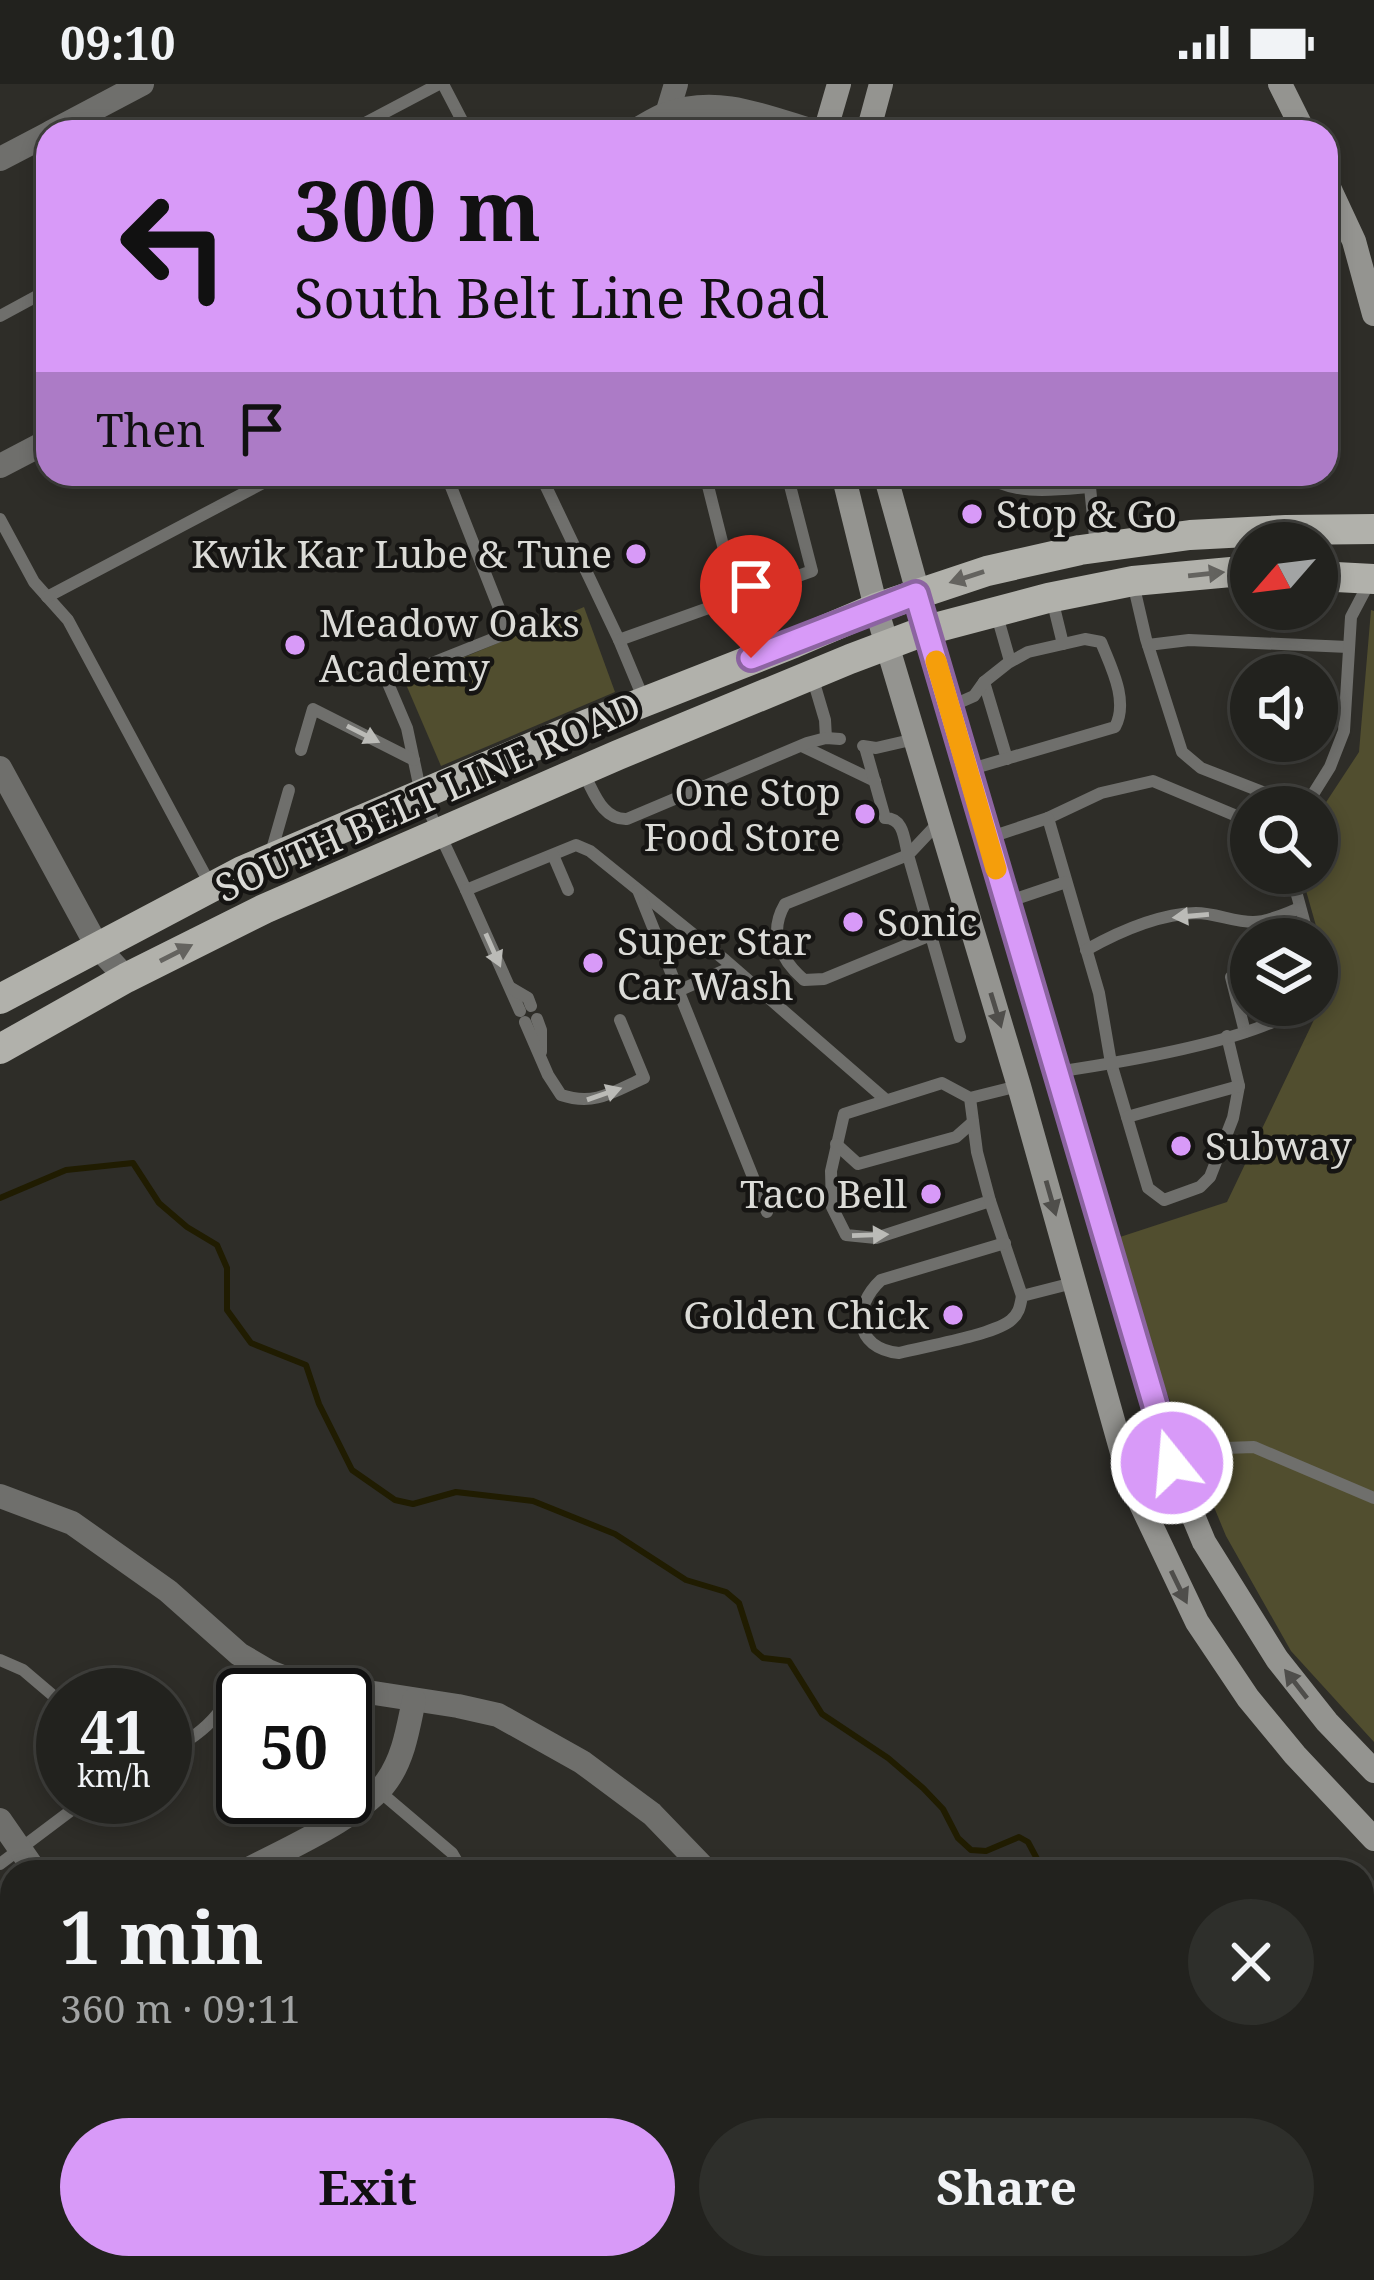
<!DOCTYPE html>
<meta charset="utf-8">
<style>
body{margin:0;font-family:"Noto Serif",serif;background:#2e2f2b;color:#f1f3f6;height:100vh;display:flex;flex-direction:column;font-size:45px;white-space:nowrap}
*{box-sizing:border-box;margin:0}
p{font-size:39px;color:#a2a4a4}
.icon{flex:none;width:66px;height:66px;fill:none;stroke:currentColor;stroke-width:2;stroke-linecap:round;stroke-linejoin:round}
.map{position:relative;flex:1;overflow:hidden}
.side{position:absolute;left:0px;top:1776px;width:1374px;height:420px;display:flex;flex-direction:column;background:#22221e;border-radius:36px 36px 0 0;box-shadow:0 6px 18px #0003,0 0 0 3px #3f3f3c}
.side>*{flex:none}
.guide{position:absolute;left:36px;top:36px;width:1302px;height:366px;border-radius:36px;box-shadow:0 6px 18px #0003,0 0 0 3px #3f3f3c;background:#d89af8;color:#111;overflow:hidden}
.needle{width:78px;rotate:242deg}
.fabs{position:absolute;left:1230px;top:438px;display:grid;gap:24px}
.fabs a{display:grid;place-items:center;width:108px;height:108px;border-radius:50%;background:#22221e;box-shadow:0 6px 18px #0003,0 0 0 3px #3f3f3c;font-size:60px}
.speed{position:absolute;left:36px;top:1584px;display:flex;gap:24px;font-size:60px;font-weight:700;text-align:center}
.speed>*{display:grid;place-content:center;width:156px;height:156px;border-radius:50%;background:#22221e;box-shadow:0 6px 18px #0003,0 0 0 3px #3f3f3c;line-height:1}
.speed small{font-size:30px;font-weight:400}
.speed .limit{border:6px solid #111;border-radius:18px;background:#fff;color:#111}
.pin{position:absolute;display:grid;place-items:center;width:102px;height:102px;color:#fff;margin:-123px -51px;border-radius:50% 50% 50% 0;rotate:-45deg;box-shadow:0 0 12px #0007}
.pin .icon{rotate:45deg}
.me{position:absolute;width:132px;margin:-66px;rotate:343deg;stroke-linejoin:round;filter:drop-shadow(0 0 9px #0008)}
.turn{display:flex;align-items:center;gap:42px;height:252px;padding:0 60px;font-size:54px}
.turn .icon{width:156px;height:156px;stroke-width:2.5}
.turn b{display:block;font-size:84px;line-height:102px}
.then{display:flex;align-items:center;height:114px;padding:0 60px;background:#0003;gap:24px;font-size:45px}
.round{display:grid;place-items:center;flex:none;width:126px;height:126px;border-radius:63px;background:#2e2f2b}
.summary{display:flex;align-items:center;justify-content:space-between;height:204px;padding:0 60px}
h1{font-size:72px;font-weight:700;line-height:90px}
.primary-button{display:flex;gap:24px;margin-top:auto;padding:24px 60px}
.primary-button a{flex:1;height:138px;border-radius:72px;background:#d89af8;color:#111;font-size:48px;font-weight:700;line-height:138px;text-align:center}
.primary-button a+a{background:#2e2f2b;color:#f1f3f6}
.status{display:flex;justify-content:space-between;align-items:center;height:84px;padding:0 60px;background:#22221e;direction:ltr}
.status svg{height:33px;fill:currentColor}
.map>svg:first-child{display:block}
</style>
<div class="status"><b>09:10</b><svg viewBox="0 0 49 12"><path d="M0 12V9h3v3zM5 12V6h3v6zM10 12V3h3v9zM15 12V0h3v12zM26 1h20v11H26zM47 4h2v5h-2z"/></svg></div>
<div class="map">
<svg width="1374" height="2196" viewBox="0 0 1374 2196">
<rect width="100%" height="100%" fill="#2e2d28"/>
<!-- green -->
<g fill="#514e2f">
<polygon points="584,523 615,608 441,682 405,598"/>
<polygon points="1371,526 1374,527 1374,1658 1291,1567 1226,1452 1161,1295 1120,1153 1227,1118 1332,898 1301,789 1317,789 1317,732 1359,668"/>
<polygon points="1374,2020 1374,2196 1325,2196 1327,2184 1362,2184 1362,2041"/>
<polygon points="444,2184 984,2184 993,2196 422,2196"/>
</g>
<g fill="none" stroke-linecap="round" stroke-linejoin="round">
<!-- stream -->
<g stroke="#201c01" stroke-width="6">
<polyline points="0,1114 66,1086 133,1079 159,1119 187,1143 217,1161 227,1184 227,1226 251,1259 306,1281 319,1320 352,1386 395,1416 413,1420 456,1408 533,1417 615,1450 686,1496 726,1508 739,1519 754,1566 763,1574 789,1577 822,1630 888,1674 923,1704 943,1725 958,1754 971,1766 986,1767 1019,1753 1028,1758 1044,1788"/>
<polyline points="1362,1922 1374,1927"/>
</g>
<!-- lane -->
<g stroke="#6f6f6c" stroke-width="12">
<polyline points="443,0 468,48"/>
<polyline points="348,48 439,0"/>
<polyline points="0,232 48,206"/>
<polyline points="446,390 504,537 505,545 500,552 387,597 407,644 421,710 466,806 576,761 590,767 725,876 885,1015"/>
<polyline points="540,390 619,556 644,616"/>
<polyline points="705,390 751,573"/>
<path d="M982 390C1015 412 1054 406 1090 403"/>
<polyline points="1093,390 1090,403 1096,463"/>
<polyline points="0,435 34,498 68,536 211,802"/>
<polyline points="1133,499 1146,555 1182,668 1201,684 1301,723"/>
<polyline points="47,513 280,390"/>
<polyline points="1052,515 1063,560"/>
<polyline points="996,528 1010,577"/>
<polyline points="619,556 812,487 787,390"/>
<polyline points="1148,561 1189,556 1348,563"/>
<polyline points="812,592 825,636 826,654"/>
<polyline points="984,598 1007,675"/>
<path d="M949 623 974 612 984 598 1008 579 1028 568 1085 555 1101 558C1111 583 1129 617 1115 643L968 686"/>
<polyline points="802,662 875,697"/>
<polyline points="863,662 876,664 915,655"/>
<path d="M865 663 885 734C904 734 904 755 908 771L785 820C768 849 780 875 804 896L824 895 931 851 969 838"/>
<polyline points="301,666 313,625 414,676"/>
<path d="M584 690C594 708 602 736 627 735L807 659 826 654 840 655"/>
<polyline points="1305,723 1330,683 1344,647 1351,533 1371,495"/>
<polyline points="1048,734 1101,709 1153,697 1251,738"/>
<polyline points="939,738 908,771 960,953"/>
<polyline points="988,754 1048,734 1099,909 1111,979 1148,1104 1164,1116 1200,1103 1210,1093 1233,1034 1239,1002 1227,952"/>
<polyline points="271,769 289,706"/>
<polyline points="553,771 568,806"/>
<polyline points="1291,789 1309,855"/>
<polyline points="466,806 520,927"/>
<polyline points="638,806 767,1128"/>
<polyline points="1007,818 1066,798"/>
<path d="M1086 866C1118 848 1158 830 1196 829 1215 829 1234 838 1253 838 1269 838 1286 829 1300 824"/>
<polyline points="1317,885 1317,910"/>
<polyline points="511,904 528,914 531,922"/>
<polyline points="678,907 732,883"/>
<polyline points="537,935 541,946 541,968"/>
<path d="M525 938 548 991 561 1011C595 1022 613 1008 644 994L620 936"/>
<polyline points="1245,948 1231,893 1251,887"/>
<path d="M1056 988C1117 979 1258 957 1303 921"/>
<polyline points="970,1014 977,1068 990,1117 876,1154 846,1151 832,1123 831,1087 844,1030 942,999 970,1014 1018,1002"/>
<polyline points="1127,1033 1239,1002"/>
<polyline points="836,1060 858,1080 956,1053 973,1038"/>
<polyline points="990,1117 1022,1212"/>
<path d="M1005 1159 881 1196C852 1223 853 1264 899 1269 926 1262 989 1252 1010 1237 1019 1230 1020 1223 1022 1212L1073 1199"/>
<polyline points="1172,1379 1225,1364 1254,1363 1374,1414"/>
<polyline points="0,1576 23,1586 63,1620"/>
<path d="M165 1670C215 1643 224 1626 247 1576"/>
<polyline points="379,1707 452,1769 463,1788"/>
<polyline points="0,1780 89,1713"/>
<polyline points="0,2001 12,2016"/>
</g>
<!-- street -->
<g stroke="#6f6f6c" stroke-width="24">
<polyline points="667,30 676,0"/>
<polyline points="51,48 142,0"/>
<path d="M633 48C644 42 655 34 667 30 718 11 766 33 816 48"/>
<polyline points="0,75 48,50"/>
<polyline points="0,382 48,357"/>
<polyline points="0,684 97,862 126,894"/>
<polyline points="0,1412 72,1439 168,1507 239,1570 268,1587 290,1596 458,1622 498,1631 582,1678 652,1730 708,1788"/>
<polyline points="0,1736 36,1788"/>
<path d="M243 1788C282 1767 363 1732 387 1697 404 1673 408 1644 414 1616"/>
<polyline points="193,2196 198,2184"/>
</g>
<!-- secondary -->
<g stroke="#949490" stroke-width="24">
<polyline points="1280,0 1304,48"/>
<polyline points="825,48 839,0"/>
<polyline points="868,48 881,0"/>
<polyline points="1326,97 1354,157 1374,230"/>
<polyline points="843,390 876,524 1019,1002 1130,1397 1197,1538 1248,1614 1295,1671 1374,1755"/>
<polyline points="885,390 965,678 1171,1379 1204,1458 1277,1575 1327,1638 1374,1687"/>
</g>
<!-- primary -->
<g stroke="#b1b1ab" stroke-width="30">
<polyline points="1317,492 1374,495"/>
<polyline points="0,915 242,787 565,649 794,559 876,524 987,487 1080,466 1190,451 1286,446 1374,445"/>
<polyline points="0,965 126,894 264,825 618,671 850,575 927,546 1048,514 1133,497 1231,488 1251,489"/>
</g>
</g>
<!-- one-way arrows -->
<defs><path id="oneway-solid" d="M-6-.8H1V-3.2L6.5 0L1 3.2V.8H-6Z" transform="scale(3)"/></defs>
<g fill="#64635f">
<use href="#oneway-solid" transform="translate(1206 490) rotate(-6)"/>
<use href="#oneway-solid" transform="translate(967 493) rotate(162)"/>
<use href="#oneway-solid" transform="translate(176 869) rotate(-27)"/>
</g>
<g fill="#bbbbb7">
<use href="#oneway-solid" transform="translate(363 650) rotate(27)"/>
<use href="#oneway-solid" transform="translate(1191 832) rotate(175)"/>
<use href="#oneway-solid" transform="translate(493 866) rotate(66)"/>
<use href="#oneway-solid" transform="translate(604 1010) rotate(-19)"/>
<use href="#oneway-solid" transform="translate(870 1151) rotate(-2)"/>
</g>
<g fill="#4f4e4b">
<use href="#oneway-solid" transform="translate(996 926) rotate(73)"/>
<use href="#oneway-solid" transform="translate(1051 1114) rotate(74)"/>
<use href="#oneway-solid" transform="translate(1179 1503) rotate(64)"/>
<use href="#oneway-solid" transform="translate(1296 1600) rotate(-128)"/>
</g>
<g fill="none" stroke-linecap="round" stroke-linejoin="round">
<defs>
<polyline id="route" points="751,574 916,510 1172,1379"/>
</defs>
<!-- route casing -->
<use href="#route" stroke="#8c64a1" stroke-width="30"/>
<!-- route -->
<use href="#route" stroke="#d89af8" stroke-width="21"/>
<!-- slow -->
<polyline stroke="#f59e0b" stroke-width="21" points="936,577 996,785"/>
</g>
<!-- markers -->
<g fill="#d89af8" stroke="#161513" stroke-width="4.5">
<circle cx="972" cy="430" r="12"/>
<circle cx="636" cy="470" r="12"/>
<circle cx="295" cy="561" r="12"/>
<circle cx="865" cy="730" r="12"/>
<circle cx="853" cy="838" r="12"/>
<circle cx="593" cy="879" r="12"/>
<circle cx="1181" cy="1062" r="12"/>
<circle cx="931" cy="1110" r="12"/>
<circle cx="953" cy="1231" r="12"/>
</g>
<g text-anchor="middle" stroke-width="9" stroke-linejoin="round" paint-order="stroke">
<!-- poi labels -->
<g font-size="39" fill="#dbdbd7" stroke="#161513" text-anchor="start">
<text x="996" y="444">Stop &amp; Go</text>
<text x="612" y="484" text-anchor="end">Kwik Kar Lube &amp; Tune</text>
<text x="319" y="553">Meadow Oaks<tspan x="319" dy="45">Academy</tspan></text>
<text x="841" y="722" text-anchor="end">One Stop<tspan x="841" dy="45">Food Store</tspan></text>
<text x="877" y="852">Sonic</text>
<text x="617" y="871">Super Star<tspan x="617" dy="45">Car Wash</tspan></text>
<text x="1205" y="1076">Subway</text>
<text x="907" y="1124" text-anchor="end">Taco Bell</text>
<text x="929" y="1245" text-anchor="end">Golden Chick</text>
</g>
<!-- street labels -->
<g font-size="39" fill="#dbdbd7" stroke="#161513">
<text transform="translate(428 713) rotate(-24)" y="14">SOUTH BELT LINE ROAD</text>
</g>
</g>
</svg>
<div class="fabs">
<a><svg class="needle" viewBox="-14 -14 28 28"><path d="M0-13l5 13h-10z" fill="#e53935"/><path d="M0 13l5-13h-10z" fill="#a2a4a4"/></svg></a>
<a><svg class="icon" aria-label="sound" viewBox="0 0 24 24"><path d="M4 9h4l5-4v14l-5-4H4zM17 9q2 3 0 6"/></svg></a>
<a><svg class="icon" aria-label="search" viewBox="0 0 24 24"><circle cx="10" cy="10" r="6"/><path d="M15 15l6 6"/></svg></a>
<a><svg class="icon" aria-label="layers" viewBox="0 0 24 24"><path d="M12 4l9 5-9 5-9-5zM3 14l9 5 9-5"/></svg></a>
</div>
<div class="speed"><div>41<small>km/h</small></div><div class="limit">50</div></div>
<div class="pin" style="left:751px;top:574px;background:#d93025"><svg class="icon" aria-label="arrive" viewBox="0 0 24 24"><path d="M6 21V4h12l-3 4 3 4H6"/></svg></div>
<svg class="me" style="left:1172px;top:1379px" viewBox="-20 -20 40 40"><circle r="17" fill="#d89af8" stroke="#fff" stroke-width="3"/><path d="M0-11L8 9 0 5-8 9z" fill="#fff"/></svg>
<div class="guide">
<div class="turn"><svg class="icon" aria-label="left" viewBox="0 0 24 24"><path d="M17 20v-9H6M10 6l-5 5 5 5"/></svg><div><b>300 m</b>South Belt Line Road</div></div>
<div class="then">Then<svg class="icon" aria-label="arrive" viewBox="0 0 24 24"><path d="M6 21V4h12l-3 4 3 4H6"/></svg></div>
</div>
<section class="side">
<div class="summary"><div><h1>1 min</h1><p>360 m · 09:11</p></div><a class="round"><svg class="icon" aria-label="close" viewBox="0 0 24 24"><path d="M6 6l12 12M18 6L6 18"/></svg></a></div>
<div class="primary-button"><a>Exit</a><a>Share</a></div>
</section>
</div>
